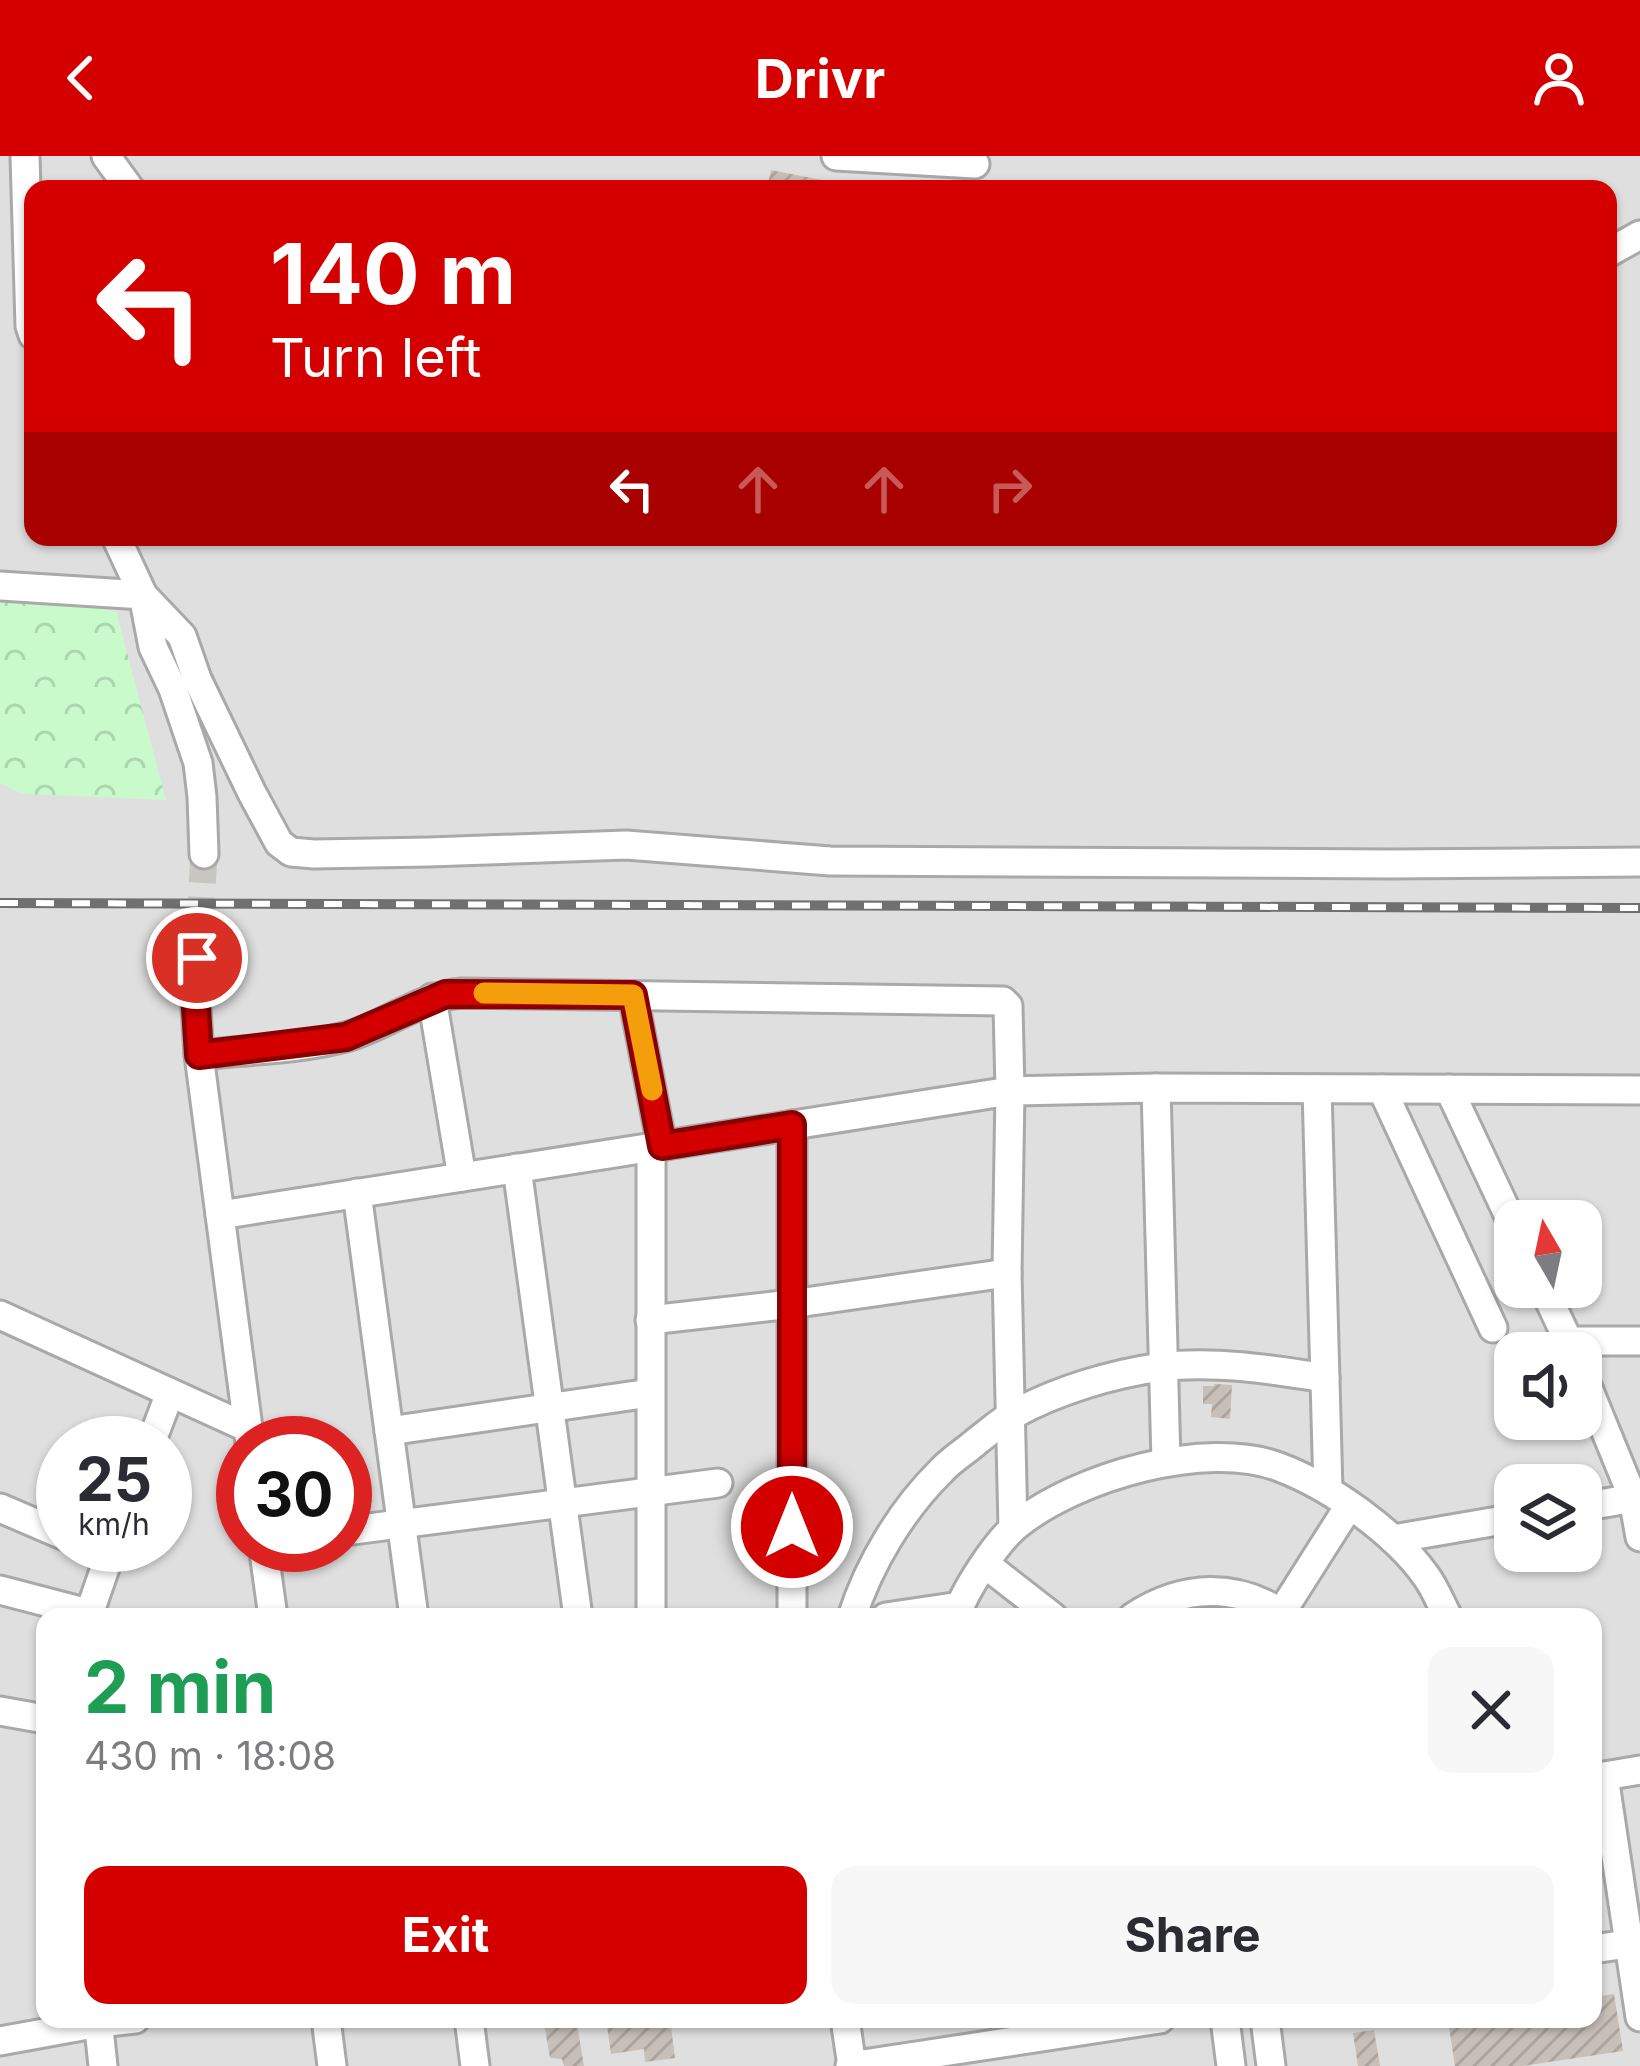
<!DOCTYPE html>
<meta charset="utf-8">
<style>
body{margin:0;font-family:Inter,sans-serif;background:#f7f7f7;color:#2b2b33;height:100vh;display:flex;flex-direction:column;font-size:45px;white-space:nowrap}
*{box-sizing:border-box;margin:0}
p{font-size:39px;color:#7c7c81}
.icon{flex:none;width:66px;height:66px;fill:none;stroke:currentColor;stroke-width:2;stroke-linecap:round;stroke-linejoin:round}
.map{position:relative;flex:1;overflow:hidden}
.side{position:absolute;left:36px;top:1452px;width:1566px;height:420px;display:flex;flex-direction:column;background:#fff;border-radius:24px;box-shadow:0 3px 9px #0004}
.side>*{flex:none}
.top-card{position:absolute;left:24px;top:24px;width:1593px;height:366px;border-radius:24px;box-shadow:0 3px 9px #0004;background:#d40000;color:#fff;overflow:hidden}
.needle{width:78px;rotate:351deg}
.tools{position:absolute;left:1494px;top:1044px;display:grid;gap:24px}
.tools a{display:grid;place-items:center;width:108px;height:108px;border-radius:24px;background:#fff;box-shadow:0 3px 9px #0004;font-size:60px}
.speed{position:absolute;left:36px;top:1260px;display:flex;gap:24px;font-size:60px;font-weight:700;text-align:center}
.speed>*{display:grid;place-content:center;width:156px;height:156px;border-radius:50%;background:#fff;box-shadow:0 3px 9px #0004;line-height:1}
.speed small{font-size:30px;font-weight:400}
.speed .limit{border:18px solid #d22;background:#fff;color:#111}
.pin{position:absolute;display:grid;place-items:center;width:102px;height:102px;color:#fff;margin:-51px;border:6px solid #fff;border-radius:50%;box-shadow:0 3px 12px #0007}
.me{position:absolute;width:132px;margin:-66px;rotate:0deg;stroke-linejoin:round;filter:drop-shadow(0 0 9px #0008)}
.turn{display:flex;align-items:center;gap:42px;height:252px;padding:0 48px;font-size:54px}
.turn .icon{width:156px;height:156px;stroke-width:2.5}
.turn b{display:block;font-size:84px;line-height:102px}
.lanes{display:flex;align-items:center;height:114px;padding:0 48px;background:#0003;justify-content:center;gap:60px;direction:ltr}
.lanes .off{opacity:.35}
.round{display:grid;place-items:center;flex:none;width:126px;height:126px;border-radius:24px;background:#f7f7f7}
.summary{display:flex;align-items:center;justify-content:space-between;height:204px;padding:0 48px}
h1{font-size:72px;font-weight:700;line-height:90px;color:#1e9e55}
.button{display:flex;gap:24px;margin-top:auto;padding:24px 48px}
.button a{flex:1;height:138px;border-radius:24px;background:#d40000;color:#fff;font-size:48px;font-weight:700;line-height:138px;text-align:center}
.button a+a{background:#f7f7f7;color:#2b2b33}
header{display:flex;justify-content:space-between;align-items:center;height:156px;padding:0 48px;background:#d40000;color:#fff;font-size:54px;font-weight:700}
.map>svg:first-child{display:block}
</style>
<header><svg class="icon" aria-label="back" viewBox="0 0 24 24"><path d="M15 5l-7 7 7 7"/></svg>Drivr<svg class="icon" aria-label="person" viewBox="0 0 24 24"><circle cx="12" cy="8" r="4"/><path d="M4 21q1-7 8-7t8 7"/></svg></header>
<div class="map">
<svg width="1640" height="1910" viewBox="0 0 1640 1910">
<defs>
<pattern id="park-crowns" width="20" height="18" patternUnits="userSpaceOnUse" patternTransform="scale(3)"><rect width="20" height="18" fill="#c8facc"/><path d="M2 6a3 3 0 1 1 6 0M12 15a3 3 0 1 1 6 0" fill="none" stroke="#acd6af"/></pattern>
<pattern id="building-hatch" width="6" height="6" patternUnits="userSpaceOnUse" patternTransform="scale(3)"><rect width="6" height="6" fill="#c7bfb8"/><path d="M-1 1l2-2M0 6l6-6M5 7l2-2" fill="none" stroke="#aba49e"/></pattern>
</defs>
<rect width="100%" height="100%" fill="#f2efe9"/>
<!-- residential -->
<path fill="#e0dfdf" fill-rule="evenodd" d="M0 0H1640V1910H0ZM33 33H1608V381H33ZM1515 1065H1581V1131H1515ZM1515 1197H1581V1263H1515ZM63 1287H165V1389H63ZM243 1287H345V1389H243ZM1515 1329H1581V1395H1515ZM45 1461H1593V1863H45Z"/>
<!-- park -->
<polygon fill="url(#park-crowns)" points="0,441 116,455 166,644 22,638 0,627"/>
<!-- building -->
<g fill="url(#building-hatch)">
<polygon points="771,14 832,26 831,33 767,33"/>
<polygon points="1214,1228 1232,1229 1230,1263 1211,1261 1212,1248 1203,1248 1203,1230 1214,1230"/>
<polygon points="1614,1838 1623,1895 1522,1910 1455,1910 1448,1865 1593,1863 1593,1841"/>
<polygon points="559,1863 576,1863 584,1910 564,1910 562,1903 550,1902 544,1868 559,1865"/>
<polygon points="606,1863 670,1863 675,1902 645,1906 644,1893 611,1898"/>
<polygon points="1374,1874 1380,1910 1358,1910 1353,1877"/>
</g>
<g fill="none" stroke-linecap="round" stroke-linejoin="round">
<!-- minor-tunnel -->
<polyline stroke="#c8c6c1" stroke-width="27" stroke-dasharray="27 14" stroke-linecap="butt" points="200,768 204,698"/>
<defs>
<g id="minor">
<polyline points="25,0 30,170 33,179"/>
<polyline points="106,0 130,33"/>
<polyline points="836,0 975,8"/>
<polyline points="1608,97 1640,79"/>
<polyline points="116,381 143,439 182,480 197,523 252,637 279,687 291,696 314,698 429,696 626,689 830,705 1391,708 1640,706"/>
<polyline points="0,430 143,439 153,491 173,533 198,607 202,641 204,698"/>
<polyline points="200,768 195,836 199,899 250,1287"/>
<polyline points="633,840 662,990"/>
<polyline points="432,842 462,1021"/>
<path d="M199 899C247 894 303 893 349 880 388 869 421 840 462 837L1003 845 1008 850 1010 935 1007 1117 1013 1372"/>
<polyline points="1156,932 1166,1305"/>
<polyline points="1317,933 1328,1334"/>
<polyline points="1382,933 1493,1172"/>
<polyline points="1449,933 1515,1073"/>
<polyline points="792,969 792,1461"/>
<polyline points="517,1012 578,1461"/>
<polyline points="357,1037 414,1461"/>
<polyline points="220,1059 1010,935 1156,932 1640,934"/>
<polyline points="1543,1131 1574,1197"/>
<polyline points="0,1159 248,1272"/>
<polyline points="650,1164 791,1148 1007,1117"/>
<polyline points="1569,1185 1640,1185"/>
<polyline points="1581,1215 1633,1342 1640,1381"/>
<polyline points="389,1275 650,1237"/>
<polyline points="151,1287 170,1237"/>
<polyline points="1581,1351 1640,1341"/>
<polyline points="0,1352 63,1379"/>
<polyline points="345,1375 718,1327"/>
<polyline points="1393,1383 1515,1362"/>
<polyline points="263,1389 273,1461"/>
<polyline points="985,1408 1053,1461"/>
<polyline points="0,1434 88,1457"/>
<polyline points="1281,1457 1349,1350"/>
<polyline points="88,1461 113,1389"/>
<polyline points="651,1461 651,991"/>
<path d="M852 1461C869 1408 902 1353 942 1314 952 1303 966 1295 977 1285 989 1276 1001 1265 1014 1258 1058 1234 1112 1218 1161 1211 1213 1204 1274 1214 1325 1222"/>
<polyline points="886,1461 960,1450"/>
<path d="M956 1461C964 1435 996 1386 1017 1369 1076 1321 1206 1283 1279 1311 1330 1330 1395 1376 1426 1420 1435 1432 1441 1448 1448 1461"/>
<path d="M1133 1461C1183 1428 1238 1426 1287 1461"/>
<polyline points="0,1555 45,1563"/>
<polyline points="1604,1620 1640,1861"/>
<polyline points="1593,1622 1640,1614"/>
<polyline points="1593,1793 1640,1786"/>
<polyline points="98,1863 103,1910"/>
<polyline points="326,1863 332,1910"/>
<polyline points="469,1863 475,1910"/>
<polyline points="845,1863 852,1910"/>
<polyline points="1225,1863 1231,1910"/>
<polyline points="1265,1863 1271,1910"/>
<polyline points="0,1885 99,1867 135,1863"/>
<polyline points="850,1910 1160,1863"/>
</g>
</defs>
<!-- minor casing -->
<use href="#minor" stroke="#a9a9a9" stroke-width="33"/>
<!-- minor -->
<use href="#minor" stroke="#fff" stroke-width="27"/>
<defs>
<polyline id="rail" points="0,747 1640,752"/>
</defs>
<!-- rail casing -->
<use href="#rail" stroke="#707070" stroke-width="10"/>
<!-- rail -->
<use href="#rail" stroke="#fff" stroke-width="6" stroke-dasharray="18" stroke-linecap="butt"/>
</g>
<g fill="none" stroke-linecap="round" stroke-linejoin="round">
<defs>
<polyline id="route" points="197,802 195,836 199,899 346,881 446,838 633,839 662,990 792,969 792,1371"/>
</defs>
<!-- route casing -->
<use href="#route" stroke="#8a0000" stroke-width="30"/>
<!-- route -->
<use href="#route" stroke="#d40000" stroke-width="21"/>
<!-- slow -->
<polyline stroke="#f59e0b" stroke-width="21" points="484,837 633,839 652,934"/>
</g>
</svg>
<div class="tools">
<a><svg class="needle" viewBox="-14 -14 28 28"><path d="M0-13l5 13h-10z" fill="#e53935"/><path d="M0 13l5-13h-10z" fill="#7c7c81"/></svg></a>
<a><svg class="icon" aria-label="sound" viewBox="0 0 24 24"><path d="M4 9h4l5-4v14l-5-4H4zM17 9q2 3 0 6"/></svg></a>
<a><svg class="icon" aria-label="layers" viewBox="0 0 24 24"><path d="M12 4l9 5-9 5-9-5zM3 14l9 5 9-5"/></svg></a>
</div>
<div class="speed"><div>25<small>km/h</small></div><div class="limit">30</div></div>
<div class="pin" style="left:197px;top:802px;background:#d93025"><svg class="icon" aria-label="arrive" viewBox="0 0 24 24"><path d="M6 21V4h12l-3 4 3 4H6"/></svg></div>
<svg class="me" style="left:792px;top:1371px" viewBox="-20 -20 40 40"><circle r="17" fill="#d40000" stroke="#fff" stroke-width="3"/><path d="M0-11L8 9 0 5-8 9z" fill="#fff"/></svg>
<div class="top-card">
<div class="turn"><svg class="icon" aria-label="left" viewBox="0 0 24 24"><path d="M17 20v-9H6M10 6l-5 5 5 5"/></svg><div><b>140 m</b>Turn left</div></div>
<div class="lanes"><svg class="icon" aria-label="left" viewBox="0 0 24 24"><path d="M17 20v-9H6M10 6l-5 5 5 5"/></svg><svg class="icon off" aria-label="ahead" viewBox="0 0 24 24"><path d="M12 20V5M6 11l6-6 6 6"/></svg><svg class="icon off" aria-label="ahead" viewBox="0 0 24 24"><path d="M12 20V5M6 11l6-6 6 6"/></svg><svg class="icon off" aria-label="right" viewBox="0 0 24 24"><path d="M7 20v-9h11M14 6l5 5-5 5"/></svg></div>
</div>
<section class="side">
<div class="summary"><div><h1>2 min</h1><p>430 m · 18:08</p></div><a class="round"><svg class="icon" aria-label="close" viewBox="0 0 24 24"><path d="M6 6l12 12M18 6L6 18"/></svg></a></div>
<div class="button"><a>Exit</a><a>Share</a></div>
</section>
</div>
